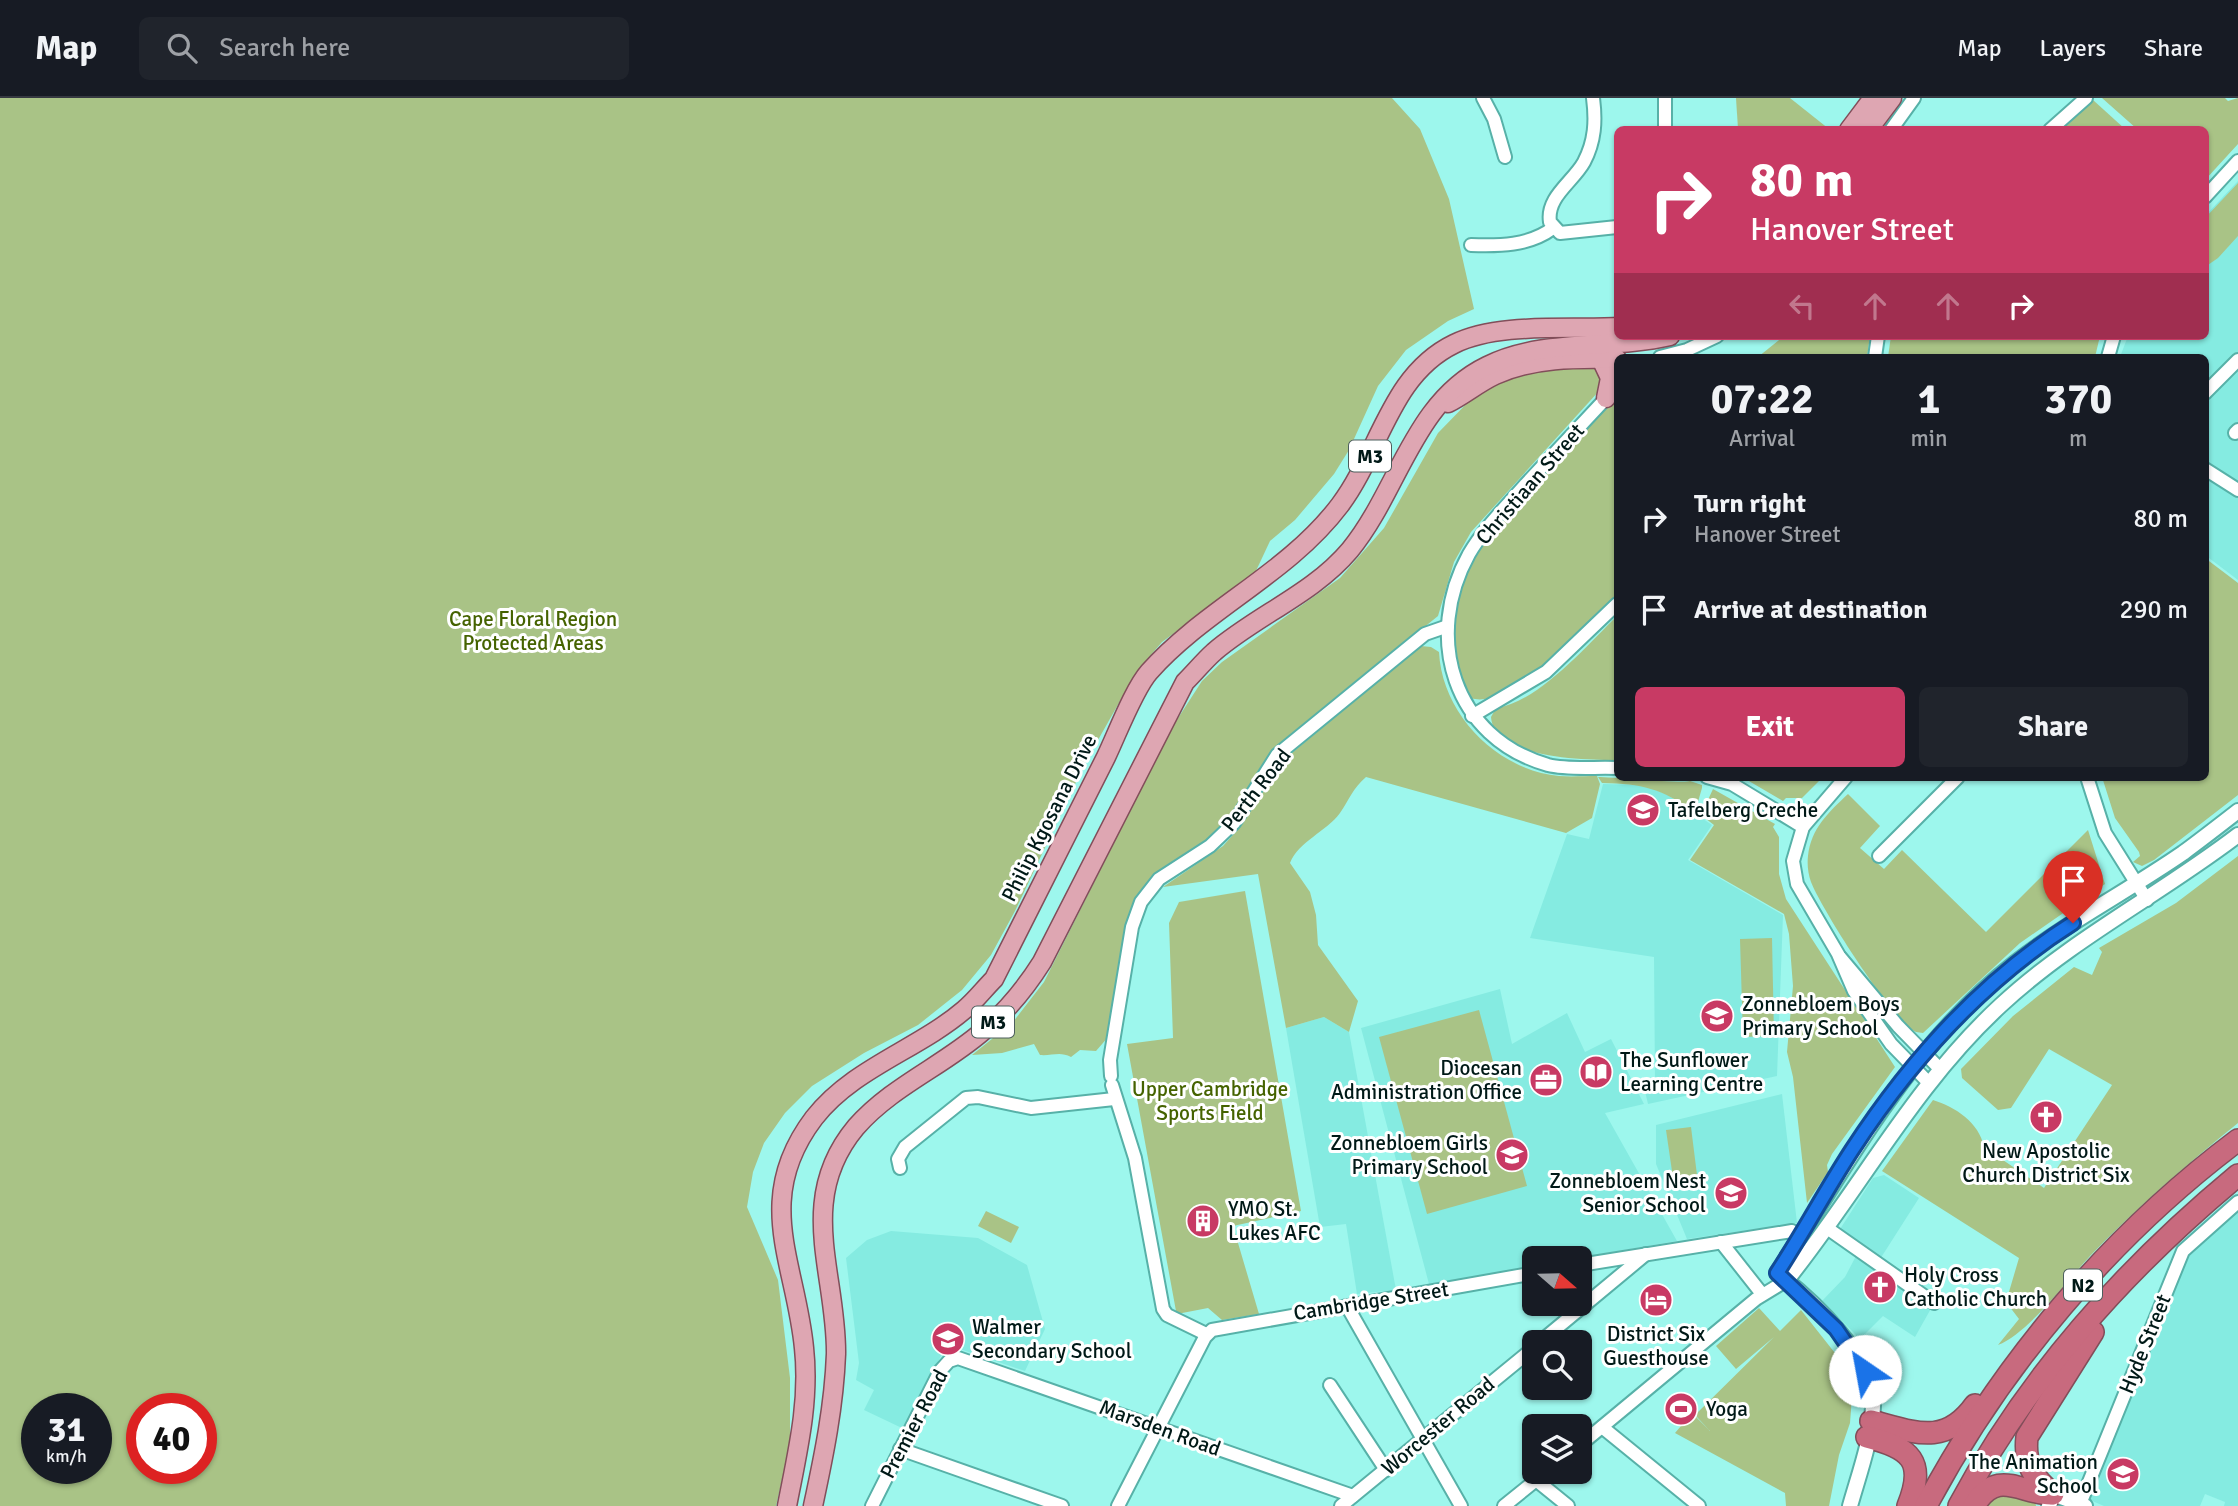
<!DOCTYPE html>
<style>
body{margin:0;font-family:Signika,sans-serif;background:#20242c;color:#f1f3f6;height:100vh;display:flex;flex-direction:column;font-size:26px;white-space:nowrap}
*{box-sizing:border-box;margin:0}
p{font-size:23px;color:#9ea1a6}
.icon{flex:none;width:38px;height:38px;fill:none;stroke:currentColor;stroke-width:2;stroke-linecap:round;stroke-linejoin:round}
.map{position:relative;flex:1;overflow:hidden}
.panel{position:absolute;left:1614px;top:256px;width:595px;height:427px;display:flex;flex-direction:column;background:#171b24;border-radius:10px;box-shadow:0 2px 5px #0004}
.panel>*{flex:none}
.banner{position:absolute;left:1614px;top:28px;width:595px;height:214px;border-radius:10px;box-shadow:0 2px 5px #0004;background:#c83a64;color:#fff;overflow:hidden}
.needle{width:46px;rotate:110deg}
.fabs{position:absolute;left:1522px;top:1148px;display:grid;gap:14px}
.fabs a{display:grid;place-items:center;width:70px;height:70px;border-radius:10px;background:#171b24;box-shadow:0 2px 5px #0004;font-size:35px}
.speed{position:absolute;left:21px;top:1295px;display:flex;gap:14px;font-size:35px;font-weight:700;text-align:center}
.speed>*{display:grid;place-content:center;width:91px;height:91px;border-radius:50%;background:#171b24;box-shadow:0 2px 5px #0004;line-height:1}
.speed small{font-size:18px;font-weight:400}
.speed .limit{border:10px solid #d22;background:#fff;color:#111}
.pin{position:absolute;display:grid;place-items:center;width:60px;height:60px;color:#fff;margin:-72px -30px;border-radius:50% 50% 50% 0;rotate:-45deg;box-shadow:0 0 7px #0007}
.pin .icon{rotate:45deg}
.me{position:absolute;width:77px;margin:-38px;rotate:327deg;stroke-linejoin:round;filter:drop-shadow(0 0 5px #0008)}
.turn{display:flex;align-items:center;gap:24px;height:147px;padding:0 21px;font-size:32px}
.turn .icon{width:91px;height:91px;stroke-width:2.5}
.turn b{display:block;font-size:49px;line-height:60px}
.lanes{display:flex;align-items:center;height:66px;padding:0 21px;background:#0003;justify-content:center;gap:35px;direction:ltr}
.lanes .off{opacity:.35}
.eta{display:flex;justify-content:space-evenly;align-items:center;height:119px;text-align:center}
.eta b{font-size:42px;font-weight:700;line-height:49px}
.button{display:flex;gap:14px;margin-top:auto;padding:14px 21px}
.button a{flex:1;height:80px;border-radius:10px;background:#c83a64;color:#fff;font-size:28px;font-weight:700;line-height:80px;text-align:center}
.button a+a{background:#20242c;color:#f1f3f6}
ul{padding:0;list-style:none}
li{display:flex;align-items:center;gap:21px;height:91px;padding:0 21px}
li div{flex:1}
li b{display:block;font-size:26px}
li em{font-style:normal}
header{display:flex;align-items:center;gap:42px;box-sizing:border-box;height:98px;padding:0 35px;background:#171b24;border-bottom:2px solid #363941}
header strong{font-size:33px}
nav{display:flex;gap:38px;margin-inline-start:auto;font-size:24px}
.search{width:490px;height:63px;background:#20242c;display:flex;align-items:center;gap:18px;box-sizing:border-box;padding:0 24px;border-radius:10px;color:#9ea1a6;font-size:26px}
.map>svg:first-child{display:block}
</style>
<header>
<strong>Map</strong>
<div class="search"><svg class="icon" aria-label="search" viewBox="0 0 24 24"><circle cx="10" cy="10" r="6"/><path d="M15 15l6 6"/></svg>Search here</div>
<nav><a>Map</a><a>Layers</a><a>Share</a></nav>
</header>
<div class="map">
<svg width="2238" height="1408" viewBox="0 0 2238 1408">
<rect width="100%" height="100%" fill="#9df7ed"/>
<!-- built -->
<g fill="#85ebe1">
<polygon points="2238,83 2238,482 2205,457 2205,259 2120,259 2128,238 2205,238 2205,118"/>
<polygon points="1603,686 1643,687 1668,697 1712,727 1688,762 1783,817 1777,978 1648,1006 1644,989 1655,983 1654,859 1530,840 1567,736 1589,741"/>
<polygon points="1500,891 1512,946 1567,915 1585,954 1611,941 1644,1006 1605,1015 1677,1143 1577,1160 1535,1160 1535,1168 1429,1186 1361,930"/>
<polygon points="1324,919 1349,934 1396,1192 1357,1196 1346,1126 1320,1129 1286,930"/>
<polygon points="1782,996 1797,1125 1687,1141 1656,1066 1656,1027"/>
<polygon points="1884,1077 1919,1100 1875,1169 1933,1207 1915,1239 1883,1218 1860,1241 1822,1203 1845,1179 1856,1158 1833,1142 1873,1080"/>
<polygon points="2238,1111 2238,1408 2224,1408 2225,1404 2205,1396 2200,1408 2104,1408 2090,1402 2088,1399 2188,1157"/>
<polygon points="891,1133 978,1140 1027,1167 1045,1231 1025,1273 960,1251 943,1254 904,1331 864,1312 874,1292 856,1282 859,1265 846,1160 867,1142"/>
</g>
<!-- green -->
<g fill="#a9c386" fill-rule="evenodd">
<path d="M0 0H1392L1420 31 1449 101 1474 211 1448 223 1406 252 1378 288 1349 352 1334 376 1295 422 1270 443 1255 475 1162 544 1137 573 1085 665 1015 813 991 857 962 892 918 927 864 955 812 988 785 1015 764 1045 753 1074 747 1109 778 1182 790 1280V1346L776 1408H0ZM37 1311H96V1370H37ZM142 1311H201V1370H142Z"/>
<polygon points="1736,0 1790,0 1829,31 1738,31"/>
<polygon points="2102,0 2225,0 2228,3 2238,0 2238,46 2205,82 2205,32 2137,31"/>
<polygon points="2093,2 2125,31 2059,32"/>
<polygon points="2238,85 2238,138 2218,160 2205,169 2205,120"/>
<polygon points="1784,238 1870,238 1867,259 1758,259"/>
<polygon points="1891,238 2100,238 2095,259 1888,259"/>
<path d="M1591 268C1602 273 1602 283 1599 293L1471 434 1454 464 1438 518 1286 641C1258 668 1245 705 1219 733 1207 746 1188 754 1173 763 1158 774 1147 787 1136 802L1109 938 1096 953 1080 952 1071 959C1060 953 1052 958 1040 957L1034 946 1002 955 972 957 1013 924 1044 884 1171 631 1202 583 1222 564 1340 480 1384 430 1438 335 1473 299 1497 284 1541 271Z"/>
<path d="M1617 299V497C1592 523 1509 614 1471 600 1442 559 1453 497 1477 456 1492 431 1513 411 1533 390 1561 360 1589 329 1617 299Z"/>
<polygon points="2205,460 2238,485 2238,697 2154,762 2142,768 2133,764 2140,758 2139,754 2115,720 2102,679 2205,679"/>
<path d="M1617 518V662C1587 662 1494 661 1491 619L1496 610C1539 604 1587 547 1617 518Z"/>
<path d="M1421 548 1431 549 1439 554C1442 616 1497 672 1559 678 1571 679 1585 678 1597 678L1600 686 1592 720 1566 735 1366 679C1353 690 1349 702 1340 715 1326 734 1299 743 1290 765L1310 794 1316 817 1318 847 1358 903 1349 934 1324 919 1286 930 1258 776 1163 789 1223 748 1240 729 1273 674 1293 654Z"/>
<path d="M1598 679C1612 679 1685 686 1690 683L1702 687V690L1695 714C1660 690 1643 686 1602 685Z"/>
<polygon points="1742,679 1823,679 1802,700 1786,700 1783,703"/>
<polygon points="1713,691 1775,726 1773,729 1779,739 1779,776 1786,801 1895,969 1832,1056 1827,1067 1828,1074 1807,1105 1793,979 1787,954 1793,888 1789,836 1784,816 1690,762 1714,727 1701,717"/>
<path d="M1848 696 1880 728 1860 750 1884 771 1902 752 1986 834 2088 732 2105 786 2020 845 1923 935 1916 934C1892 922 1822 812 1811 784 1808 776 1807 766 1808 758 1811 730 1829 714 1848 696Z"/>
<path d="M2238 758V1025C2186 1067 2136 1110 2090 1158 2066 1184 2028 1235 1998 1247L2019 1221 2006 1204 2019 1160 1882 1073 1933 1002C1955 1009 1979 1024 1984 1049L2044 1090 2112 987 2049 951 2011 1010 1998 1012 1962 980 1961 971 2013 918 2074 869 2092 877 2102 854 2099 850 2176 805Z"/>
<polygon points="1245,793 1301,1113 1233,1128 1259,1216 1222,1222 1208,1210 1177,1216 1176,1213 1127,946 1173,940 1169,825 1179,804"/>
<polygon points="1772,840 1774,938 1743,939 1740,841"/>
<polygon points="1479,912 1527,1088 1427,1116 1379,939"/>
<polygon points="1691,1029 1697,1077 1673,1080 1666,1032"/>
<polygon points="986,1113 1019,1129 1011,1145 978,1128"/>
<polygon points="1759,1210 1780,1233 1801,1212 1842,1264 1852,1299 1850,1325 1839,1357 1829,1408 1786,1408 1785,1395 1675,1335 1692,1315 1710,1333 1695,1317 1774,1239 1736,1271 1716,1248"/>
<polygon points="2007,1392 2035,1402 2036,1408 1980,1408"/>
</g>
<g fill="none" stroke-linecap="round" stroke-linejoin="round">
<defs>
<g id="minor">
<polyline points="1483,0 1494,21 1505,59"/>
<path d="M1593 0C1596 23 1595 43 1584 64 1573 84 1546 99 1550 124L1560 135 1617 129"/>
<polyline points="1665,32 1665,0"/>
<polyline points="1891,32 1914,0"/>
<polyline points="2050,32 2086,0"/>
<polyline points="2205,99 2238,63"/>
<path d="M1471 147C1499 148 1529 148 1553 130"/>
<polyline points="1660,259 1687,252 1717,238"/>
<polyline points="1875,259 1878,238"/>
<polyline points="2108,259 2114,238"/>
<polyline points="2205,295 2238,262"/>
<path d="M1610 296C1582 326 1554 356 1526 386 1506 409 1484 430 1469 456 1423 539 1453 640 1548 667 1568 672 1595 669 1617 670"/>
<polyline points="2235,335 2238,332"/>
<polyline points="2205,371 2238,392"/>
<polyline points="1472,618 1546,574 1617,506"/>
<polyline points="1707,679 1732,686 1803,729"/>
<polyline points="1846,679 1803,729 1793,763 1797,786 1838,856 1854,893 1891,946 1928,984"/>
<polyline points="2087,679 2105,735 2147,802"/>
<polyline points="1879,758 1958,679"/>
<polyline points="1840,859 1898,928 1940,971"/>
<polyline points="1111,978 1110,962 1132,829 1141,804 1159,781 1210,748 1234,725 1277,657 1425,536 1448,528"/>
<polyline points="1112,987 1135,1060 1163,1211 1167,1217 1206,1236"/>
<polyline points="900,1070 898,1061 905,1049 966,1000 978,999 1031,1010 1114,1001"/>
<polyline points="1827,1130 1934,1205"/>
<polyline points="1721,1144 1762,1196"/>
<polyline points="1580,1167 1792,1133"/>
<polyline points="1347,1208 1461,1408"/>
<polyline points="1540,1244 1646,1156"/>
<polyline points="1330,1287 1386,1372"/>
<polyline points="1602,1329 1699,1408"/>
<polyline points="1580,1347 1756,1201 1787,1182"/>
<polyline points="900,1351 1062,1408"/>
<polyline points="1536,1382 1568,1408"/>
<polyline points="2080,1406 2183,1153 2238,1104"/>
<polyline points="872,1408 940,1273 949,1263 958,1260 1353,1398"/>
<polyline points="1118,1408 1205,1239 1212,1232 1535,1175"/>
<polyline points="1341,1408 1535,1249"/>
<polyline points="1504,1408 1546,1374"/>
</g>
<g id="tertiary">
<path d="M1787 1182C1860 1091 1914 987 2001 907 2072 841 2161 796 2238 737"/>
<path d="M1850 1408C1859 1376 1872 1341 1873 1308 1874 1259 1813 1203 1777 1175 1848 1066 1910 947 2015 865 2068 824 2128 793 2183 755 2202 741 2220 727 2238 713"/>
<polyline points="2049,1408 2053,1396 2085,1408"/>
</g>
<g id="primary">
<polyline points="1849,32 1873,0"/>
<polyline points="1868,32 1892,0"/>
<polyline points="1601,261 1610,280 1606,300"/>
<path d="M1448 305C1464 297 1478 285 1495 277 1532 260 1576 260 1617 261"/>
<path d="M787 1408C797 1356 810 1304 804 1250 796 1165 752 1102 814 1020 853 970 917 952 964 912 975 903 984 891 994 881 1031 807 1069 733 1106 659 1117 636 1134 591 1149 574 1206 510 1288 476 1340 407 1380 354 1390 277 1454 246 1498 224 1568 232 1617 229"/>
<path d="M813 1408C824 1357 834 1308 836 1256 837 1176 795 1102 856 1029 892 988 943 968 983 933 1007 913 1025 891 1042 864L1185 584C1195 574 1204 563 1214 554 1257 517 1313 496 1350 452 1399 392 1413 304 1487 268 1543 240 1610 252 1670 238"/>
</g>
<g id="motorway">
<path d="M1871 1323C1914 1334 1945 1349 1975 1307"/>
<path d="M1867 1339C1911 1350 1926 1363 1908 1408"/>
<path d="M2053 1396C2033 1380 2024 1365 2027 1339L2093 1234"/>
<path d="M1926 1408C2001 1267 2110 1138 2238 1042"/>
<path d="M1959 1408C2027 1280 2127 1169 2238 1077"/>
<path d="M1974 1408C1997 1369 2021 1396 2051 1396"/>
</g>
</defs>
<!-- minor casing -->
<use href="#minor" stroke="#57b1a8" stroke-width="16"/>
<!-- tertiary casing -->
<use href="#tertiary" stroke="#57b1a8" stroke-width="18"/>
<!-- primary casing -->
<use href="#primary" stroke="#824e5a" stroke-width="21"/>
<!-- motorway casing -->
<use href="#motorway" stroke="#824e5a" stroke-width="24"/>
<!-- minor -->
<use href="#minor" stroke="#fff" stroke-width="12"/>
<!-- tertiary -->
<use href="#tertiary" stroke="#fff" stroke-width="14"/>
<!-- primary -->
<use href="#primary" stroke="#dea6b2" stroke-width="18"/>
<!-- motorway -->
<use href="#motorway" stroke="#c86a7e" stroke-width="21"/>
</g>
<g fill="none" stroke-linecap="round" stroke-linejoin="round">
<defs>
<path id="route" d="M1865 1273 1836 1231 1777 1175C1803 1135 1826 1092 1852 1052 1910 963 1983 882 2073 825"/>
</defs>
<!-- route casing -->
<use href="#route" stroke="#114b97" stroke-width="18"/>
<!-- route -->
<use href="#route" stroke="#1a73e8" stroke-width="12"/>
</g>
<!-- icons -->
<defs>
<symbol id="school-disc" viewBox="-11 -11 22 22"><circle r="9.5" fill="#c83a64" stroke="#fff"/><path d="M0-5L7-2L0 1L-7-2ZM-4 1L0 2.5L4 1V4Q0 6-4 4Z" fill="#fff"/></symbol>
<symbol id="library-disc" viewBox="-11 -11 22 22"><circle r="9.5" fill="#c83a64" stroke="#fff"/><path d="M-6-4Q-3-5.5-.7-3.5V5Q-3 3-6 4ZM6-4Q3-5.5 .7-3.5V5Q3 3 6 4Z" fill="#fff"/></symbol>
<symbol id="office-disc" viewBox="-11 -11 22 22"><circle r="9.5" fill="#c83a64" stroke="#fff"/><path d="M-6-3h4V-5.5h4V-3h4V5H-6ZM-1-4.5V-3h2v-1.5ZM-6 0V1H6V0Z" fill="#fff"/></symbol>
<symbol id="church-disc" viewBox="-11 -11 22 22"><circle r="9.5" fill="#c83a64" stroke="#fff"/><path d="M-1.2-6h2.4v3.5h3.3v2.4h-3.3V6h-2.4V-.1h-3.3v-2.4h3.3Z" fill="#fff"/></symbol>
<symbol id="building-disc" viewBox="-11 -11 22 22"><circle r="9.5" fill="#c83a64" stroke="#fff"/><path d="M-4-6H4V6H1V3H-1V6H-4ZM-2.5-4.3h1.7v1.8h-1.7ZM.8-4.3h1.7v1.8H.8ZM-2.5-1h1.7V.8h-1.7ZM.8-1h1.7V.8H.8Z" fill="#fff"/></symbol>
<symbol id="hotel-disc" viewBox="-11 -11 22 22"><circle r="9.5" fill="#c83a64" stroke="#fff"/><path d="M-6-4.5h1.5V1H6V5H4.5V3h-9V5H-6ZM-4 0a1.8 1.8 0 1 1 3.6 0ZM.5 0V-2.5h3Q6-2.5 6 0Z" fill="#fff"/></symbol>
<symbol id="stadium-disc" viewBox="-11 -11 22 22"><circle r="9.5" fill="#c83a64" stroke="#fff"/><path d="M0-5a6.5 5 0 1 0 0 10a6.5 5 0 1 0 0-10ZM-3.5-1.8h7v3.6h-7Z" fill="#fff"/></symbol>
<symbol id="university-disc" viewBox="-11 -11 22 22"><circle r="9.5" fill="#c83a64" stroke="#fff"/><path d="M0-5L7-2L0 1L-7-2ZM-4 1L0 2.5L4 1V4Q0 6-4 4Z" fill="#fff"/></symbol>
</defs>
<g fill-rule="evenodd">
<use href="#school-disc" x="1624" y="693" width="38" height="38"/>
<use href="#school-disc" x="1698" y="899" width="38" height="38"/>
<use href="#library-disc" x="1577" y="955" width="38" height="38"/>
<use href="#office-disc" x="1527" y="963" width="38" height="38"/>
<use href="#church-disc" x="2027" y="1000" width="38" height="38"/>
<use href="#school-disc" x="1493" y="1038" width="38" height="38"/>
<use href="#school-disc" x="1712" y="1076" width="38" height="38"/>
<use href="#building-disc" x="1184" y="1104" width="38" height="38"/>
<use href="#church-disc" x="1861" y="1170" width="38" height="38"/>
<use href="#hotel-disc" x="1637" y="1183" width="38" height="38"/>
<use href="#school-disc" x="929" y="1222" width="38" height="38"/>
<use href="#stadium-disc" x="1662" y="1292" width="38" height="38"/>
<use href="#university-disc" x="2104" y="1357" width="38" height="38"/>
</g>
<g text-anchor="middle" stroke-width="6" stroke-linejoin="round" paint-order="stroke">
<!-- shield labels -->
<g fill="#fff" stroke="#4c5e5d" stroke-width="2">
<rect x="1349" y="342.5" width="42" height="31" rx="5"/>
<rect x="972" y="908.5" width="42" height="31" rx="5"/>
<rect x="2064" y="1171.5" width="38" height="31" rx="5"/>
</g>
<g font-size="19" font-weight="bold" fill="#001917">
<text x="1370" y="365">M3</text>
<text x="993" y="931">M3</text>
<text x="2083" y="1194">N2</text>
</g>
<!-- street labels -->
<g font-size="21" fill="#001917" stroke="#fff">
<text transform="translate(1530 386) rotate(-49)" y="7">Christiaan Street</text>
<text transform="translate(1256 692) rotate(-52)" y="7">Perth Road</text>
<text transform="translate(1049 720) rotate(-63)" y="7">Philip Kgosana Drive</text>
<text transform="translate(1371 1203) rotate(-9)" y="7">Cambridge Street</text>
<text transform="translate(2145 1246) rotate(-68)" y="7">Hyde Street</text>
<text transform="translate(914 1326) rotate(-62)" y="7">Premier Road</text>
<text transform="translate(1438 1328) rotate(-40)" y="7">Worcester Road</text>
<text transform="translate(1160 1330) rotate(20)" y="7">Marsden Road</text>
</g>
<!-- park labels -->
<g font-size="21" fill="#456300" stroke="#fff">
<text x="533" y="528">Cape Floral Region<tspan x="533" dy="24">Protected Areas</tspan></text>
<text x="1210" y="998">Upper Cambridge<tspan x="1210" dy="24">Sports Field</tspan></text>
</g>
<!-- poi labels -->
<g font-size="21" fill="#001917" stroke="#fff" text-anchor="start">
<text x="1668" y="719">Tafelberg Creche</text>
<text x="1742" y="913">Zonnebloem Boys<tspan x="1742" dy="24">Primary School</tspan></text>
<text x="1620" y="969">The Sunflower<tspan x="1620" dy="24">Learning Centre</tspan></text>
<text x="1522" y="977" text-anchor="end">Diocesan<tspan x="1522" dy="24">Administration Office</tspan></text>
<text x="1488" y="1052" text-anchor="end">Zonnebloem Girls<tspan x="1488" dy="24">Primary School</tspan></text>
<text x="2046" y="1060" text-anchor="middle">New Apostolic<tspan x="2046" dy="24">Church District Six</tspan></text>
<text x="1706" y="1090" text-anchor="end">Zonnebloem Nest<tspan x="1706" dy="24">Senior School</tspan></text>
<text x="1228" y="1118">YMO St.<tspan x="1228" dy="24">Lukes AFC</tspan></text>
<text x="1904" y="1184">Holy Cross<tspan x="1904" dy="24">Catholic Church</tspan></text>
<text x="972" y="1236">Walmer<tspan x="972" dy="24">Secondary School</tspan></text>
<text x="1656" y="1243" text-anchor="middle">District Six<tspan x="1656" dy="24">Guesthouse</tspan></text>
<text x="1706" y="1318">Yoga</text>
<text x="2098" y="1371" text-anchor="end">The Animation<tspan x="2098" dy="24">School</tspan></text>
</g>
</g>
</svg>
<div class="fabs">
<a><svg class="needle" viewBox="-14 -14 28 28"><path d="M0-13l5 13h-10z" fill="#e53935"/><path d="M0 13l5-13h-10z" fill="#9ea1a6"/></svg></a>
<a><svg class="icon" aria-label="search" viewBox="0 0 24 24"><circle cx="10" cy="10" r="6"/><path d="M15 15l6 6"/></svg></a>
<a><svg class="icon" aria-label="layers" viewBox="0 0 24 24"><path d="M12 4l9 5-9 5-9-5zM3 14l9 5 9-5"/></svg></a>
</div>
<div class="speed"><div>31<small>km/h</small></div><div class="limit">40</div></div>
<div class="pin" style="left:2073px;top:825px;background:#d93025"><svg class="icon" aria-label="arrive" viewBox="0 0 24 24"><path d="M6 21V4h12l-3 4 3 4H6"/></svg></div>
<svg class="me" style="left:1865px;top:1273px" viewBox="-20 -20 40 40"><circle r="19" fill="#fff"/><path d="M0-13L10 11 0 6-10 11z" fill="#1a73e8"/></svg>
<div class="banner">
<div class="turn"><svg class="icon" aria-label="right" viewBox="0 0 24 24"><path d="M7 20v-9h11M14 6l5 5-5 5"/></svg><div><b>80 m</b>Hanover Street</div></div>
<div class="lanes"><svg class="icon off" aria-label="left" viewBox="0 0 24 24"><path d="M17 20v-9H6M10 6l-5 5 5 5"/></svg><svg class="icon off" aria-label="ahead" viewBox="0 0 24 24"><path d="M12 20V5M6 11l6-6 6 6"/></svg><svg class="icon off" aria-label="ahead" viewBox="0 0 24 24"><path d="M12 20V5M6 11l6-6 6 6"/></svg><svg class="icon" aria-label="right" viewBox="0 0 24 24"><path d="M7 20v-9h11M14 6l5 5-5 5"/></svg></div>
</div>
<section class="panel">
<div class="eta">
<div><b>07:22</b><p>Arrival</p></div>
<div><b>1</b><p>min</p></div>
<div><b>370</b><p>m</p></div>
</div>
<ul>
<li><svg class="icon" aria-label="right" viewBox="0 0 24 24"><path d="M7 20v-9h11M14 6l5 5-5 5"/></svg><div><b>Turn right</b><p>Hanover Street</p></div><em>80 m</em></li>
<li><svg class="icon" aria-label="arrive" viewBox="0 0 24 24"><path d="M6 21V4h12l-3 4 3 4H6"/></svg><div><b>Arrive at destination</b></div><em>290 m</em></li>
</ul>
<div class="button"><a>Exit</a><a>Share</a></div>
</section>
</div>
